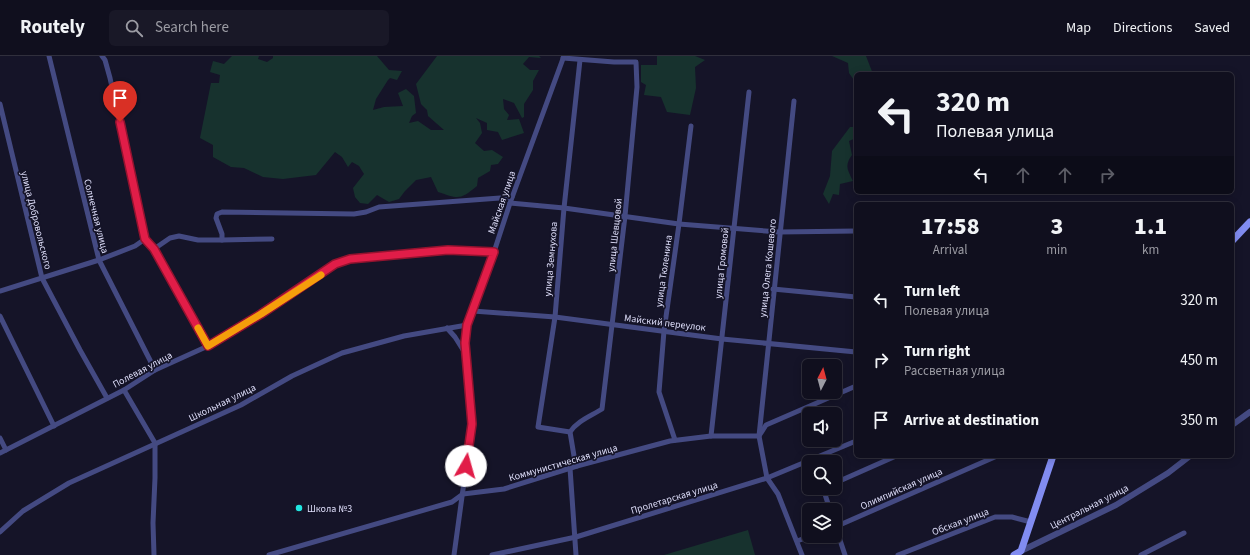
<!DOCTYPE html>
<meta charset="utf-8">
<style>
body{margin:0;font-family:"Source Sans 3",sans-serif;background:#191827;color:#f1f3f6;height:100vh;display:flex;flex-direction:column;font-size:15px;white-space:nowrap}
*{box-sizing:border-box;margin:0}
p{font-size:13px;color:#9c9ca4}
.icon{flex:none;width:22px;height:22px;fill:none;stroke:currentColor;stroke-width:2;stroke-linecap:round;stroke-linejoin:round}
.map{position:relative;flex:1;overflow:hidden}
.sheet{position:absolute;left:854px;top:146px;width:380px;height:256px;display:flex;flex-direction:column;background:#100f1e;border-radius:6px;box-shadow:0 2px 10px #0003,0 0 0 1px #302f3c}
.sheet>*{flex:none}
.top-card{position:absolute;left:854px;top:16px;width:380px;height:122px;border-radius:6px;box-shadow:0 2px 10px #0003,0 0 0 1px #302f3c;background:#100f1e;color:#f1f3f6;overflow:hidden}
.needle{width:26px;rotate:6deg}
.tools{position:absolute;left:802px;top:303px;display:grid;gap:8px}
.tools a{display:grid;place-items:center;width:40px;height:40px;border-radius:6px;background:#100f1e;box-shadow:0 2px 10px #0003,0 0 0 1px #302f3c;font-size:20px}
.pin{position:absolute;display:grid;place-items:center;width:34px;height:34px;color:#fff;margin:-41px -17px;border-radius:50% 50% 50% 0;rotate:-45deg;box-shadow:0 0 4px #0007}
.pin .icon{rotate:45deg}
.me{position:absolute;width:44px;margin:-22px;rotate:7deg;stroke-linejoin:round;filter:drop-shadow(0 0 3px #0008)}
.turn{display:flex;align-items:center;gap:14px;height:84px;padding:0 16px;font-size:18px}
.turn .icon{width:52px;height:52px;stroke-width:2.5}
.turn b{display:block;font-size:28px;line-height:34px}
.lanes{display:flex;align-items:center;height:38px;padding:0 16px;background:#0003;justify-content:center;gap:20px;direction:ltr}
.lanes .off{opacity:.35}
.eta{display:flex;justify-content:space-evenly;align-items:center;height:68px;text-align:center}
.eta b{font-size:24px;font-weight:800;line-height:28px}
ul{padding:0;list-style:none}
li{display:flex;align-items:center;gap:12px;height:60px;padding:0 16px}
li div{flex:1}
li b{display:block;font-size:15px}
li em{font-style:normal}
header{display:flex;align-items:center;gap:24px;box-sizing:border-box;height:56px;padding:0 20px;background:#100f1e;border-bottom:1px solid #302f3c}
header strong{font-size:19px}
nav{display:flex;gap:22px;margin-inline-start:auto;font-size:14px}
.search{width:280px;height:36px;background:#191827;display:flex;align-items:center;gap:10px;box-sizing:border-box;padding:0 14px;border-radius:6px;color:#9c9ca4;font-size:15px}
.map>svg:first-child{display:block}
</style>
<header>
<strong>Routely</strong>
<div class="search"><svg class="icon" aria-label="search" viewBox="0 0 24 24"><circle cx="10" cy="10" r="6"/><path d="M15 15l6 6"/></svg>Search here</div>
<nav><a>Map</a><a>Directions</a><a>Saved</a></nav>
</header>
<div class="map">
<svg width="1250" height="499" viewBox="0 0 1250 499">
<rect width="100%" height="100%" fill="#151428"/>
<!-- green -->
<g fill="#17322e">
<path d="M232 0H259L258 3 267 6 273 2V0H377L389 14 402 15 397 24 390 22 388 24 376 43 373 54 384 51 403 50 398 37 406 33 414 40 416 57 412 60 409 67 418 65 431 74H444L428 60 427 54 421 48 416 28 437 0H539L541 2 529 1 523 8 530 14H539L533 25V34L524 48V61L522 62 514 47 503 43 504 53 509 59 507 64 519 63 524 77 502 84 498 76 487 74V67L476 62 480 67 482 77 475 87 484 95 492 94 503 101 498 108 491 109 490 115 478 122 477 130C460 144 459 143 438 136L431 121 416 124 405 135 399 143 389 146 377 139 368 148 360 147 355 141 353 132 364 118 359 110 352 106 348 111 342 101 335 96 316 119 283 123 263 121 244 112 231 111 213 101V89L200 82 211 27H219L220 19 210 16 213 5 224 8Z"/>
<polygon points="657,0 695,0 705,4 695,11 696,32 690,59 667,56 661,41 644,39 646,29 641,26 641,9 657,9"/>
<polygon points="832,0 866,0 873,18 856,18 856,27 849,17 848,7"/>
<path d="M850 71H856V82L849 85 852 99C844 110 848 114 853 125L840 128 839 139 833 138 829 148 823 138 830 120 832 95Z"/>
<polygon points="748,474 755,499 664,499"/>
</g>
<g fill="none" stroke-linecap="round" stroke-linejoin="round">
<!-- minor -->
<g stroke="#444a82" stroke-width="5">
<polyline points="49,0 99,204 155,314"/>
<polyline points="102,0 105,4 110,22 145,183 154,193 208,290"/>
<path d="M563 2 614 6H636L637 31 625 160 602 353C591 360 577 365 570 376L574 400 577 410"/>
<polyline points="794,45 759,380 767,422 778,438 802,499"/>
<polyline points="0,48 42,222 80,294 107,342"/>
<polyline points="510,147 564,152 679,168 779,176 856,175"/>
<polyline points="222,184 222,178 216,162 217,158 222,156 354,158 366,156 379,151 512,141"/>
<polyline points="154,193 170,182 179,180 198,184 222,184 272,183"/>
<polyline points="773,233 856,241"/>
<polyline points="0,235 99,204 135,190 145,183"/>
<polyline points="473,255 555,261 722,283 856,296"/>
<polyline points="0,260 54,370"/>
<polyline points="447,272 455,281 465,297"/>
<polyline points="124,334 155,387 155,422 153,467 154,499"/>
<polyline points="570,376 538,371 555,261 564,152 580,4"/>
<polyline points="711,380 749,36"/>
<polyline points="0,382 6,394"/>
<polyline points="675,384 659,336 664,275 679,168 691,70"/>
<polyline points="0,397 124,334 155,314 208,290 261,258 335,209 350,203 448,194 494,196"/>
<polyline points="570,412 576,499"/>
<polyline points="835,427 896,400"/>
<polyline points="823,432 830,454"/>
<polyline points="835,469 845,499"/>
<polyline points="835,471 997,400"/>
<polyline points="0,476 23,455 69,427 241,349 292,320 342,297 404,280 467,269"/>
<polyline points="797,485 811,480"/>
<polyline points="269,499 452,446 463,438 504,433 577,410 670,385 711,380 759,380 766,369 856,330"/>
<polyline points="454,499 472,368 465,287 467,269 494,196 510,147 564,0"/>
<polyline points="492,499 576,481 767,422 856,385"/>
<polyline points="898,499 995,461 1012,461 1031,466"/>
<polyline points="1141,499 1184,477"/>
</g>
<!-- tertiary -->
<g stroke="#444a82" stroke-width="6">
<polyline points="1232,369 1250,356"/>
<polyline points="1021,495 1116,449 1168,417 1190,400"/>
</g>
<!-- secondary -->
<g stroke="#818cf1" stroke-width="7">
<polyline points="1232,185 1250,166"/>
<polyline points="1014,499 1021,495 1053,400"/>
</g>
</g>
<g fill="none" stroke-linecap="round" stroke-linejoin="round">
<defs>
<polyline id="route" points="120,66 145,183 154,193 208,290 261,258 335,208 350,203 448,194 494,196 467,269 465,287 472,368 466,410"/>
</defs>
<!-- route casing -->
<use href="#route" stroke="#92132f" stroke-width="10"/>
<!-- route -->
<use href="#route" stroke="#e11d48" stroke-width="7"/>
<!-- slow -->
<polyline stroke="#f59e0b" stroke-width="7" points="198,272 208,290 261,258 321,219"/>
</g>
<!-- markers -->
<circle fill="#21e6e1" stroke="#151428" stroke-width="1.5" cx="299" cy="452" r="4"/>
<g text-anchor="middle" stroke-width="3.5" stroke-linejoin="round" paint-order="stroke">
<!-- street labels -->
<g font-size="10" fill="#dfdffb" stroke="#151428">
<text transform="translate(501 146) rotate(-71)" y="4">Майская улица</text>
<text transform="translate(97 160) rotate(76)" y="4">Солнечная улица</text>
<text transform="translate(37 164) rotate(76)" y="4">улица Добровольского</text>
<text transform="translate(614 179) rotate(-84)" y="4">улица Шевцовой</text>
<text transform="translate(550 203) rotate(-85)" y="4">улица Земнухова</text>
<text transform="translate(721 207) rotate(-84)" y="4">улица Громовой</text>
<text transform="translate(767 212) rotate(-84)" y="4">улица Олега Кошевого</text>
<text transform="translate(663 215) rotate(-82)" y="4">улица Тюленина</text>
<text transform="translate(665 266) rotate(7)" y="4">Майский переулок</text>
<text transform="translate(142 313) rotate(-28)" y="4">Полевая улица</text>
<text transform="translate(222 346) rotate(-26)" y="4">Школьная улица</text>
<text transform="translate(563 406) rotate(-16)" y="4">Коммунистическая улица</text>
<text transform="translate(901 432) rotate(-24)" y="4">Олимпийская улица</text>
<text transform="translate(674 441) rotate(-17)" y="4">Пролетарская улица</text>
<text transform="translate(1089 450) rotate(-27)" y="4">Центральная улица</text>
<text transform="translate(960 465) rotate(-21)" y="4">Обская улица</text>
</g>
<!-- poi labels -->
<g font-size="10" fill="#dfdffb" stroke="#151428" text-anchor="start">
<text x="307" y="456">Школа №3</text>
</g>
</g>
</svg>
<div class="tools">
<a><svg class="needle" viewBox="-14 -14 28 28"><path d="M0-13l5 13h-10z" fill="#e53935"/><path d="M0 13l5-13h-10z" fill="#9c9ca4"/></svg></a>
<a><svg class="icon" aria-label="sound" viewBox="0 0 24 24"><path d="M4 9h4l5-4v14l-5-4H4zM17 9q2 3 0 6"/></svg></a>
<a><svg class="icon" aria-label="search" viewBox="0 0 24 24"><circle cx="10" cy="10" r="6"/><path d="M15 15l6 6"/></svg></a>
<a><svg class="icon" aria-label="layers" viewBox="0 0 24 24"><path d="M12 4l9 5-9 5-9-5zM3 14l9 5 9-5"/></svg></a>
</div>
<div class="pin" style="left:120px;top:66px;background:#d93025"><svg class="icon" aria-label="arrive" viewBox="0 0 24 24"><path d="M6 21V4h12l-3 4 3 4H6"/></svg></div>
<svg class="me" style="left:466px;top:410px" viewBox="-20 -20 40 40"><circle r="19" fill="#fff"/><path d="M0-13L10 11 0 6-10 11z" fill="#e11d48"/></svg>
<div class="top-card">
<div class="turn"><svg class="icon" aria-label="left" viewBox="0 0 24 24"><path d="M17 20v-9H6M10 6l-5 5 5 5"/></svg><div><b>320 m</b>Полевая улица</div></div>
<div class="lanes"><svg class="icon" aria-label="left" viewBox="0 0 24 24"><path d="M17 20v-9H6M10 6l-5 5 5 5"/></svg><svg class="icon off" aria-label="ahead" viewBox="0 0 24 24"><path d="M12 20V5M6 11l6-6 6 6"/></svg><svg class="icon off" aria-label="ahead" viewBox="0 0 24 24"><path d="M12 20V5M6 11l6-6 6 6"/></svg><svg class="icon off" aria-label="right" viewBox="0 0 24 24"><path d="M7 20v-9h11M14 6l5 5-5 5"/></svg></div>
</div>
<section class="sheet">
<div class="eta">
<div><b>17:58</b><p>Arrival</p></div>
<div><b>3</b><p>min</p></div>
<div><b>1.1</b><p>km</p></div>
</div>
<ul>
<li><svg class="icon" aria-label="left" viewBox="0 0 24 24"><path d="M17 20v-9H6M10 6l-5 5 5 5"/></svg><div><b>Turn left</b><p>Полевая улица</p></div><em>320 m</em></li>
<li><svg class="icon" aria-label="right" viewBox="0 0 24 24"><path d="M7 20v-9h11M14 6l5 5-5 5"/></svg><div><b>Turn right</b><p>Рассветная улица</p></div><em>450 m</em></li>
<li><svg class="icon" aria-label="arrive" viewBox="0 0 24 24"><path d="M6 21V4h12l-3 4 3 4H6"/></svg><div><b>Arrive at destination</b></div><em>350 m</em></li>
</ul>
</section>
</div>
